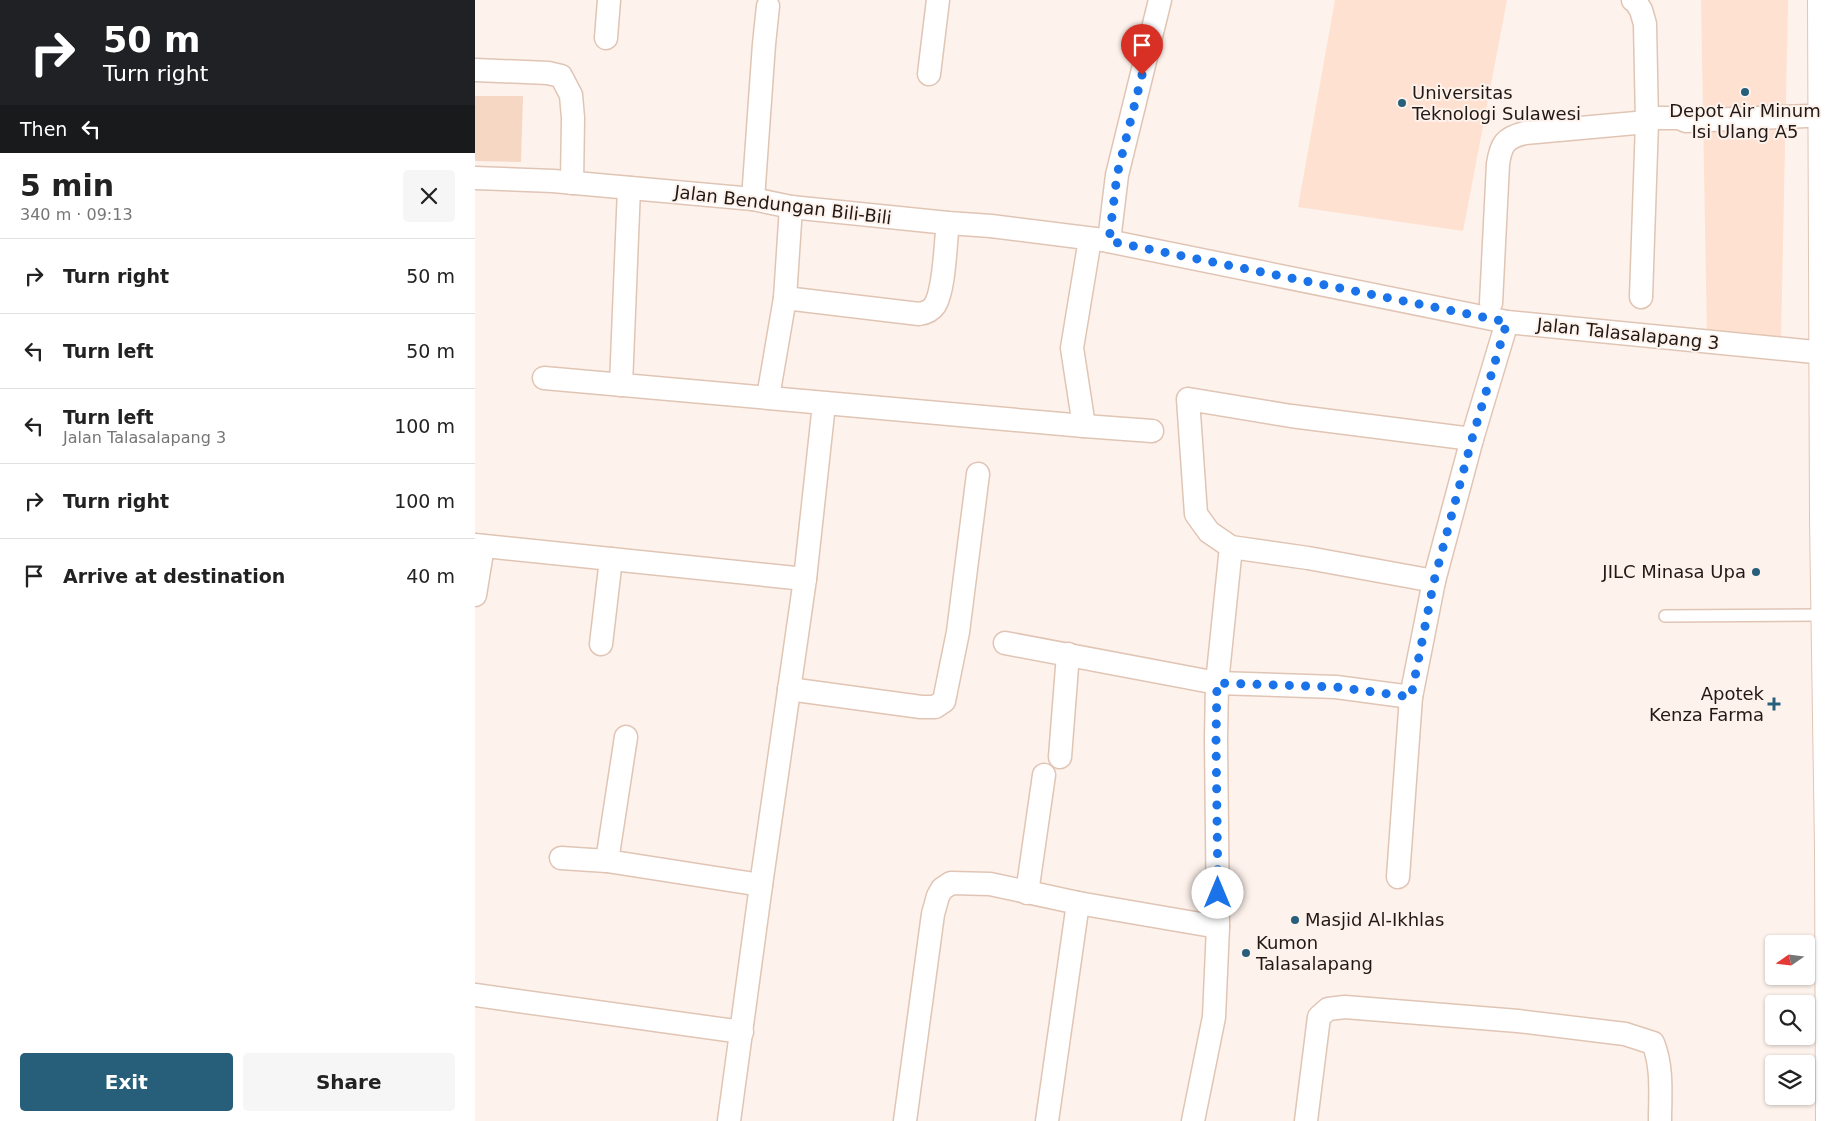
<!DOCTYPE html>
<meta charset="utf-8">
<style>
body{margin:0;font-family:"DejaVu Sans",sans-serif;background:#f6f6f6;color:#222;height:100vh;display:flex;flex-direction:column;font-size:19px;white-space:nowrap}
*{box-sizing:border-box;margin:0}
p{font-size:16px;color:#767676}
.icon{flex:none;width:28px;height:28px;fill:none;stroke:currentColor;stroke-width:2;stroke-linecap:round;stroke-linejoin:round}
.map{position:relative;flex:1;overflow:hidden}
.panel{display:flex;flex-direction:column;background:#fff;width:475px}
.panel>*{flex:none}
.hud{background:#202124;color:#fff;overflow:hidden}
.needle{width:32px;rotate:256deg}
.controls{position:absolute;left:1290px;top:935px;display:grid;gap:10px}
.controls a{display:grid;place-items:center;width:50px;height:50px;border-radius:5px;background:#fff;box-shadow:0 1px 4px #0004;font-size:25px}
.pin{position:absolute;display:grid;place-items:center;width:42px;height:42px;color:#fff;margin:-51px -21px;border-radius:50% 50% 50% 0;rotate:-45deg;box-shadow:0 0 5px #0007}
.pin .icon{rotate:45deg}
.me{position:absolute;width:55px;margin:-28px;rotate:0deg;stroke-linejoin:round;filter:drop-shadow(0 0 4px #0008)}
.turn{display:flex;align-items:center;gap:18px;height:105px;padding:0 20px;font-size:22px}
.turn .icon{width:65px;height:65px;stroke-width:2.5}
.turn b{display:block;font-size:35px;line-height:42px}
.then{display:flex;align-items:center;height:48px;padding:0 20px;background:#0003;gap:10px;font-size:19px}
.round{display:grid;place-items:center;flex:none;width:52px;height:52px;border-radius:5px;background:#f6f6f6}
.overview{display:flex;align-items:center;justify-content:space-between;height:85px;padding:0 20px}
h1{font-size:30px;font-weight:600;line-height:38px}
.primary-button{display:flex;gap:10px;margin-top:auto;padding:10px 20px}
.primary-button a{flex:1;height:58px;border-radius:5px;background:#275e79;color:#fff;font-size:20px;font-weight:600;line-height:58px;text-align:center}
.primary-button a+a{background:#f6f6f6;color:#222}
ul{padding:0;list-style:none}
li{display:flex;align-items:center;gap:15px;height:75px;padding:0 20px;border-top:1px solid #e0e0e0}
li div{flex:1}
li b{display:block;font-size:19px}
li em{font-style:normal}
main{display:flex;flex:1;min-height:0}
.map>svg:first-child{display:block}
</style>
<main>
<section class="panel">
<div class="hud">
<div class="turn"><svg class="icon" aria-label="right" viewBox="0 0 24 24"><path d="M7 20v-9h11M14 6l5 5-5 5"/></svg><div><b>50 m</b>Turn right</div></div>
<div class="then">Then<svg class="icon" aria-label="left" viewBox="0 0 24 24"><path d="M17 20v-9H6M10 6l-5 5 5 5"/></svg></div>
</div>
<div class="overview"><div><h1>5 min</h1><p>340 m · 09:13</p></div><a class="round"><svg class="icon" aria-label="close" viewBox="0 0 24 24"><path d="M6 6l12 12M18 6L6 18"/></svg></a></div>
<ul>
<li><svg class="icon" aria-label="right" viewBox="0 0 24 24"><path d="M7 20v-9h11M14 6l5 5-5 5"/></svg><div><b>Turn right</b></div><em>50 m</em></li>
<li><svg class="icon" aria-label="left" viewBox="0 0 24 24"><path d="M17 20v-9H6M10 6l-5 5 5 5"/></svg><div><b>Turn left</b></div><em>50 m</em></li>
<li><svg class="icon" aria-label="left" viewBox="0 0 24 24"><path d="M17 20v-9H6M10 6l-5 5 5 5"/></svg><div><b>Turn left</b><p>Jalan Talasalapang 3</p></div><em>100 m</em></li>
<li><svg class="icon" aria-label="right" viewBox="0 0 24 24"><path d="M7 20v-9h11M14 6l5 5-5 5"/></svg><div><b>Turn right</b></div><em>100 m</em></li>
<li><svg class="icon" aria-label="arrive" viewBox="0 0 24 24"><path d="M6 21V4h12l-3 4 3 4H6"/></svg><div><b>Arrive at destination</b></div><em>40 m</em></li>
</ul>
<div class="primary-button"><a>Exit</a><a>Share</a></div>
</section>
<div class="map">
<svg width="1355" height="1121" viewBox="0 0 1355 1121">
<rect width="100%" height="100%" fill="#fef2ec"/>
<!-- built -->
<g fill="#fee1d1">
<polygon points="860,0 1032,0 988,231 823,207"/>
<polygon points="1226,0 1313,0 1306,340 1232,338"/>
</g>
<!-- green -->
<polygon fill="#f6d7c4" points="0,96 48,96 46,162 0,161"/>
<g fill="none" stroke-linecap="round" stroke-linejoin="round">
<defs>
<polyline id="lane" points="1190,616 1351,615"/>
<g id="street">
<polyline points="1158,0 1160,1 1166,10 1170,24 1172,122 1166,297"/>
<polyline points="131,38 134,0"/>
<polyline points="0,70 73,73 86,76 96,95 98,118 97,183"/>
<polyline points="454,74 463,0"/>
<polyline points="1172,118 1204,118 1211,121 1355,115"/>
<polyline points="0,178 78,181 278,199 316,207 473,223 516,226 628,240 1032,322 1350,353"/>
<polyline points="278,199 289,44 293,6"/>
<polyline points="634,241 642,175 685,0"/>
<path d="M310 298 444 314C451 313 456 311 460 305 470 288 470 244 473 223"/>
<path d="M1016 303 1023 164C1026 144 1030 138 1050 133L1172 122"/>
<polyline points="69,378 609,426 597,348 615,239"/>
<polyline points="146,385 154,188"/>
<polyline points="293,397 310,298 316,207"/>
<polyline points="609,426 677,431"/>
<polyline points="0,545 330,579"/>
<polyline points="959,581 833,558 756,547 734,532 721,514 713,399 816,416 997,439"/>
<polyline points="0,595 8,546"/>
<polyline points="530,643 742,683 861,687 936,697"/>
<polyline points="126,644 136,559"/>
<polyline points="314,689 446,707 460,707 469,701 483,632 503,474"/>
<polyline points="585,757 593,654"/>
<polyline points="86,858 132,861 286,885"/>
<polyline points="132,861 151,737"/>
<polyline points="923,877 936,697 959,581 997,439 1032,322"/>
<polyline points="552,893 569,775"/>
<polyline points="0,995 267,1032"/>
<polyline points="254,1121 286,885 330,579 349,404"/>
<polyline points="430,1121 458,914 463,896 467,889 476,883 515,884 603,903 743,927"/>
<polyline points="572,1121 603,903"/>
<polyline points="718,1121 739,1017 743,927 741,739 742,683 756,547"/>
<path d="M831 1121 844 1017 853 1009 870 1007 1043 1021 1150 1034 1178 1043C1188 1067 1185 1096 1185 1121"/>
</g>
<polyline id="secondary" points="1347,0 1349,520 1354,848 1355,1121"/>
</defs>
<!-- lane casing -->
<use href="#lane" stroke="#e0c5b5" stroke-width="14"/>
<!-- street casing -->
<use href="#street" stroke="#e0c5b5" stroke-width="25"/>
<!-- secondary casing -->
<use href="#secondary" stroke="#e0c5b5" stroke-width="30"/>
<!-- lane -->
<use href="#lane" stroke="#fff" stroke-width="11"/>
<!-- street -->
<use href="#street" stroke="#fff" stroke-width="22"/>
<!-- secondary -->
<use href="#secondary" stroke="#fff" stroke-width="28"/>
</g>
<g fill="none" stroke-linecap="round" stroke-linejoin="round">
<!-- route -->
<polyline stroke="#1a73e8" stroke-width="9" stroke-dasharray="0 16.2" points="667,75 642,175 634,241 1032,322 997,439 959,581 936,697 861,687 742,683 741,739 743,893"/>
</g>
<!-- markers -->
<g fill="#275e79" stroke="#fef2ec" stroke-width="2">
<circle cx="1270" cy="92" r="5"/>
<circle cx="927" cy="103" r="5"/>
<circle cx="1281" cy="572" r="5"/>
<path d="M1296.5 696.5h5v5h5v5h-5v5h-5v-5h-5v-5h5z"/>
<circle cx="820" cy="920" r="5"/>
<circle cx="771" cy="953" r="5"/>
</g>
<g text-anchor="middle" stroke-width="4" stroke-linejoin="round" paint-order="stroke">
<!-- poi labels -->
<g font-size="18" fill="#231914" stroke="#fef2ec" text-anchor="start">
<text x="937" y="99">Universitas<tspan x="937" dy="21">Teknologi Sulawesi</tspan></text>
<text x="1270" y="117" text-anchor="middle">Depot Air Minum<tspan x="1270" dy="21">Isi Ulang A5</tspan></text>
<text x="1271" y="578" text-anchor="end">JILC Minasa Upa</text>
<text x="1289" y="700" text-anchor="end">Apotek<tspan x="1289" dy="21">Kenza Farma</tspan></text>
<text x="830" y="926">Masjid Al-Ikhlas</text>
<text x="781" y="949">Kumon<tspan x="781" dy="21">Talasalapang</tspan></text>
</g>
<!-- street labels -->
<g font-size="18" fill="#231914" stroke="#fef2ec">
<text transform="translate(308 205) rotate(7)" y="6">Jalan Bendungan Bili-Bili</text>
<text transform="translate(1153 334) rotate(6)" y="6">Jalan Talasalapang 3</text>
</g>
</g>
</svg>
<div class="controls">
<a><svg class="needle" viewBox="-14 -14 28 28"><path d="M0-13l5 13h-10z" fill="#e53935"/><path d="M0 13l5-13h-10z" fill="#767676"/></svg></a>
<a><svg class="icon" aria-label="search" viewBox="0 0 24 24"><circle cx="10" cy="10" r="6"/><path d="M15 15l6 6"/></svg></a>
<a><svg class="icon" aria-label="layers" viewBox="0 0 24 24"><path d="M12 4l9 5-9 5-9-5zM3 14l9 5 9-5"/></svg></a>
</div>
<div class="pin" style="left:667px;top:75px;background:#d93025"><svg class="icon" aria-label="arrive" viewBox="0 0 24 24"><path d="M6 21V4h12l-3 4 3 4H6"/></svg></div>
<svg class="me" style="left:743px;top:893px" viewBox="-20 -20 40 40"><circle r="19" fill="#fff"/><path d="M0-13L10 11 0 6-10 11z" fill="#1a73e8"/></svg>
</div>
</main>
